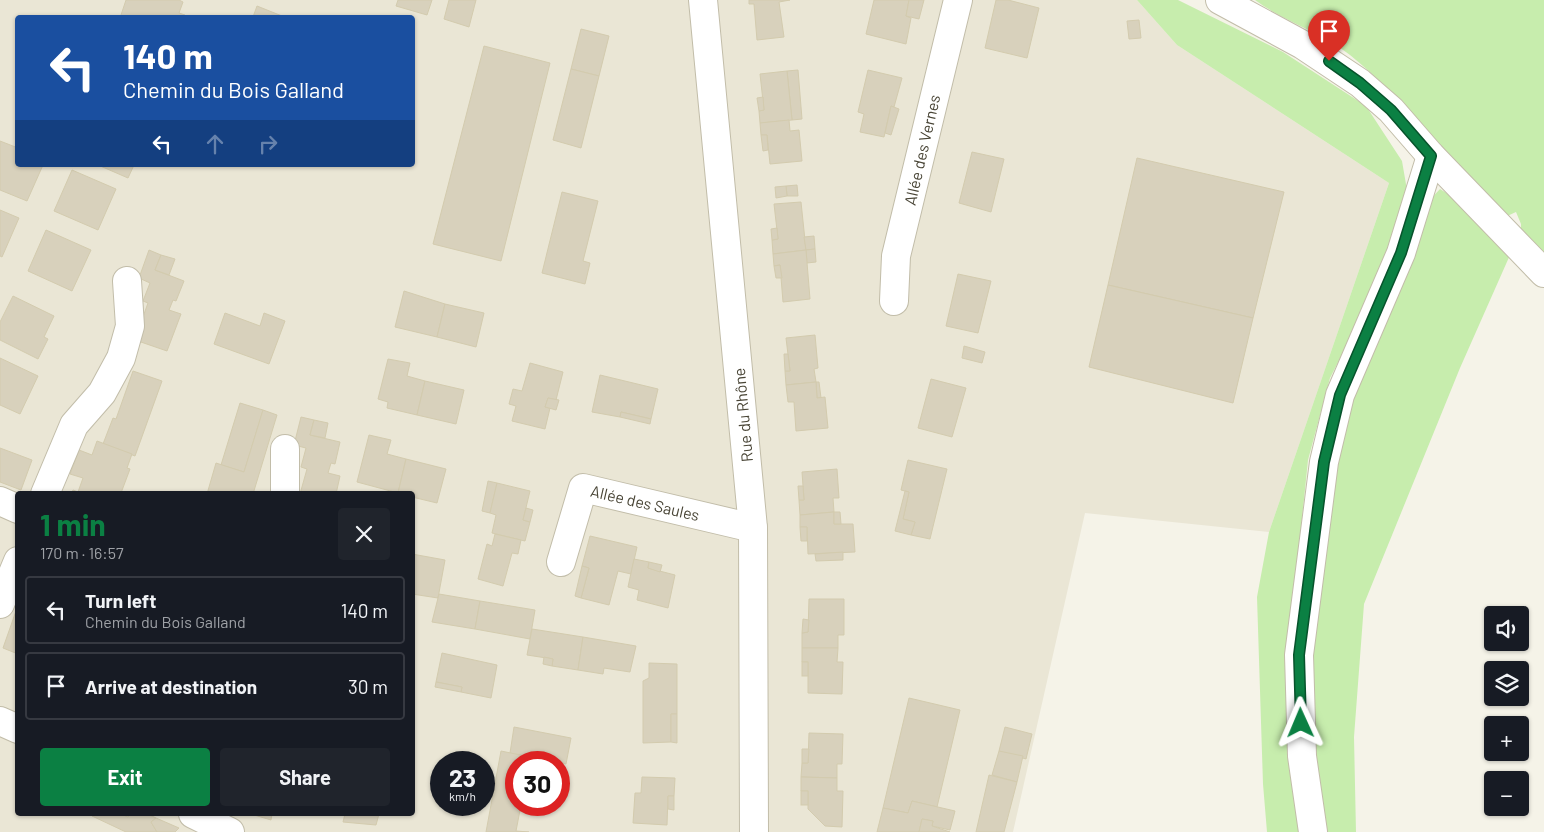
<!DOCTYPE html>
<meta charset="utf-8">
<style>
body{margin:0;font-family:Barlow,sans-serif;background:#20242c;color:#f1f3f6;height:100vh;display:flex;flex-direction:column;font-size:19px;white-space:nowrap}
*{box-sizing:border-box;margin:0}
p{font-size:16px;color:#9ea1a6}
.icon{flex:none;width:28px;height:28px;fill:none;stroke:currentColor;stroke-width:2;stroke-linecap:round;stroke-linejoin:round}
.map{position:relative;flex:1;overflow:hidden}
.drawer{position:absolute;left:15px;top:491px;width:400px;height:325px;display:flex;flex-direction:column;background:#171b24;border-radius:5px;box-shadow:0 1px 4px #0004}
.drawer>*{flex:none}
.top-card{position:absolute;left:15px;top:15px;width:400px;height:152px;border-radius:5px;box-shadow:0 1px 4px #0004;background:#1a4fa0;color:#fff;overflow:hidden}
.tools{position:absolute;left:1484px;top:606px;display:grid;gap:10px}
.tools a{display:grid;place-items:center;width:45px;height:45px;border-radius:5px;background:#171b24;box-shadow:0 1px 4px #0004;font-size:25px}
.speed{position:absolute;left:430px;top:751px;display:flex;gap:10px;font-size:25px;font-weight:700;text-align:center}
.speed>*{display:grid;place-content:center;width:65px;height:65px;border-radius:50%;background:#171b24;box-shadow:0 1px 4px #0004;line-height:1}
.speed small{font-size:12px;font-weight:400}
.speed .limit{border:8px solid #d22;background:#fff;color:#111}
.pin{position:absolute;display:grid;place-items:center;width:42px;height:42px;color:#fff;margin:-51px -21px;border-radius:50% 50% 50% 0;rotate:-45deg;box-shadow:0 0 5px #0007}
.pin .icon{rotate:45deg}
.me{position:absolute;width:55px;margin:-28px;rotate:359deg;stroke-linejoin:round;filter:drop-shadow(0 0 4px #0008)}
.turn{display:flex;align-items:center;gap:18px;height:105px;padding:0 25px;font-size:22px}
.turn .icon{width:65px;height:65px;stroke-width:2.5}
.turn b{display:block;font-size:35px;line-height:42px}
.lanes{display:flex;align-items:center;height:48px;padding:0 25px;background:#0003;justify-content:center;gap:25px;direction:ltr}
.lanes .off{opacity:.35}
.round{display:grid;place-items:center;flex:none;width:52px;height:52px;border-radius:5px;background:#20242c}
.overview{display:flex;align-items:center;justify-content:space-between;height:85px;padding:0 25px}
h1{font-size:30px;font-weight:700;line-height:38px;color:#0b8043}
.primary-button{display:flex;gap:10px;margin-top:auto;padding:10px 25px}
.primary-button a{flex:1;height:58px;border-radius:5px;background:#0b8043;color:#fff;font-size:20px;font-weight:700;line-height:58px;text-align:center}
.primary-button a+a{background:#20242c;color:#f1f3f6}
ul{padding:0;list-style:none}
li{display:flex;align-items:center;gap:15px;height:68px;margin:0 10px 8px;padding:0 15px;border:2px solid #363941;border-radius:5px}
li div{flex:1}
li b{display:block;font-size:19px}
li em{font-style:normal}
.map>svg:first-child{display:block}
</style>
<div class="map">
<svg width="1544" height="832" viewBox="0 0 1544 832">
<rect width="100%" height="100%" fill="#f5f3e8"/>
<!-- residential -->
<path fill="#eae6d5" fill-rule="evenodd" d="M0 0H1137L1177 45 1389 183 1269 532 1085 513 1013 832H0ZM18 18H412V165H18ZM18 494H412V814H18ZM441 762H484V805H441ZM516 762H559V805H516Z"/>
<!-- green -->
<g fill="#c7edad">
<polygon points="1137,0 1178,0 1283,52 1366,106 1402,161 1407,190 1393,241 1372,295 1330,378 1308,460 1293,607 1303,832 1267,832 1263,784 1257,597 1269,532 1389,183 1177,45"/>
<path d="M1255 0H1544V258L1521 231V224L1516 212 1505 217C1454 162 1408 102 1350 55 1321 32 1283 21 1255 0Z"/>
<path d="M1440 189C1468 205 1486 234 1510 255L1460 368 1364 604 1354 737 1356 832H1321L1306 686 1333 469 1355 385 1426 204Z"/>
</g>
<!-- building -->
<g fill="#d8d1bc" stroke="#d3cbae">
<polygon points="126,0 179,0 183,2 179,13 185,15 185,18 120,18"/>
<polygon points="398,0 432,0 427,15 396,6"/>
<polygon points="449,0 476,0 469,27 444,19"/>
<polygon points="749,0 790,0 779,2 784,37 757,40 754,4 749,4"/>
<polygon points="874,0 909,0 906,16 911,18 906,44 866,34"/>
<polygon points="909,0 924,0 919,19 906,16"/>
<polygon points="996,0 1008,0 1039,8 1027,58 985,48"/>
<polygon points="257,6 287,18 253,17"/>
<polygon points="1139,20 1141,38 1129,39 1127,21"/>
<polygon points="581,29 609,36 599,76 571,69"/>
<polygon points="484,46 550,63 501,261 433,244"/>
<polygon points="571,69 599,76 581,148 553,140"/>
<polygon points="798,70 802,119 792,120 787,71"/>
<polygon points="868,70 902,78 894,107 891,106 884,137 860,132 864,114 858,112"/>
<polygon points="787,71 792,120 760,123 759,111 764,110 760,74"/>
<polygon points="763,97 764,110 759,111 757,98"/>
<polygon points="891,106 899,109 891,135 885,133"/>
<polygon points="789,120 790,131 799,130 802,161 770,164 767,135 761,135 760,123"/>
<polygon points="761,135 767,135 768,150 763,151"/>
<polygon points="0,141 18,148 18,165 43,165 27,201 0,190"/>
<polygon points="972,152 1004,159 991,212 959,203"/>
<polygon points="1137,158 1284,192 1253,318 1108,285"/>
<polygon points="98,165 134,165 128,178"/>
<polygon points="72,170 116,189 98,230 54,211"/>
<polygon points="797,185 798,196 787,196 786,186"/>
<polygon points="786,186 787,196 776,198 775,187"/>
<polygon points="562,192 598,201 583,261 590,263 585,284 542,273"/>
<polygon points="801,202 806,250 773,254 772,240 778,239 774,204"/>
<polygon points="0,210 19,218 2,257 0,256"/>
<polygon points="777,228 778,239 772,240 771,229"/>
<polygon points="46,230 91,250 72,291 28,271"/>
<polygon points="814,236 815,249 806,250 804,237"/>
<polygon points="815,249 816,262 807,263 806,250"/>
<polygon points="149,250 161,255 155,270 184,281 176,301 173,300 169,310 181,314 167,351 138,341 139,328 148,303 143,301 150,283 139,278"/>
<polygon points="806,250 810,299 783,302 780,265 774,266 773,254"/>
<polygon points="161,255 175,259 169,275 155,270"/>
<polygon points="780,265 782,278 776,278 774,266"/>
<polygon points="958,274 991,281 978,333 946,326"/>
<polygon points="1108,285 1253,318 1233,403 1089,367"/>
<polygon points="404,291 445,304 437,337 395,327"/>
<polygon points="13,296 54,316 44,337 48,339 38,359 0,340 0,322"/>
<polygon points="445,304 484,313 476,347 437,337"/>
<polygon points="225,313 260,326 264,313 285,321 269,364 214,344"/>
<polygon points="815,335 818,368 814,369 816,382 786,385 785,371 790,371 786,338"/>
<polygon points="964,346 985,352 982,363 962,358"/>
<polygon points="784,354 788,354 790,371 785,371"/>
<polygon points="0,358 38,376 20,414 0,405"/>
<polygon points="388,359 410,363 407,376 425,381 417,415 387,408 388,402 378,399"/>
<polygon points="530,363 563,372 556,400 548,398 545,407 550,408 545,429 512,421 516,406 509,404 513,389 522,391"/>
<polygon points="133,371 162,381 135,456 103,444 113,418 116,419"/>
<polygon points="600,375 658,389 651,419 621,412 620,417 592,412"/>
<polygon points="931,379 966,388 952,437 918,428"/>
<polygon points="425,381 464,390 456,424 417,415"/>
<polygon points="816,382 819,382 821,398 817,398"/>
<polygon points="816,382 817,398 825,397 828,428 796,431 794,402 788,402 786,385"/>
<polygon points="548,398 559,400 556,410 545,407"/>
<polygon points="240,403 263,410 244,472 221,465"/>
<polygon points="263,410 277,415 253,494 207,494 216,463 244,472"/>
<polygon points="621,412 651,419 650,424 620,417"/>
<polygon points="301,417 314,420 310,435 340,442 335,464 331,463 328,473 340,476 336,494 300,494 307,469 301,467 306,448 294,445"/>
<polygon points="314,420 328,423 325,438 310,435"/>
<polygon points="369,435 391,440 387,454 406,459 398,493 357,482"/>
<polygon points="97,441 132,454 127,468 130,469 121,493 71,494 73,490 78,492 83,478 70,474 79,450 92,455"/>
<polygon points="0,448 32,460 21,490 0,482"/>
<polygon points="406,459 446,469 437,503 412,497 412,494 398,493"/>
<polygon points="908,460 947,469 930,539 911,535 915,522 903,519 909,492 901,490"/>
<polygon points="837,469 839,498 833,498 834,512 800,515 799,500 804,500 802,472"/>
<polygon points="488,481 497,483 490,513 482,511"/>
<polygon points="497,483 530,491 523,520 530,522 525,541 492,533 496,515 490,513"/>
<polygon points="798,486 803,486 804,500 799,500"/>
<polygon points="905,491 909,492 903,519 915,522 911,535 895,531"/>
<polygon points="526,508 533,510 530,522 523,520"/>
<polygon points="834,512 834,524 853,524 855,552 808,554 807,527 800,527 800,515"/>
<polygon points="834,512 840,512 841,524 834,524"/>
<polygon points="800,527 807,527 807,541 801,541"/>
<polygon points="495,534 521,540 518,554 512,553 503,586 478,579 487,544 492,546"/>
<polygon points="590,536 637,547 631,574 618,571 609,605 581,598 589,568 582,566"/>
<polygon points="843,552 843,560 816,561 815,554"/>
<polygon points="412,554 445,560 438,598 412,594"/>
<polygon points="634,559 649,562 648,568 675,575 668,608 637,600 639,590 628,587"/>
<polygon points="649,562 662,565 660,572 648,568"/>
<polygon points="582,566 589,568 581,598 575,596"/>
<polygon points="439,594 480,601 475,629 432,622"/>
<polygon points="809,599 844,599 844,635 838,635 838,648 802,648 802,633 808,632"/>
<polygon points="480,601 535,610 530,639 475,629"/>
<polygon points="16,611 18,612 18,654 3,648"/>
<polygon points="803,619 809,620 808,632 802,633"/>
<polygon points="532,629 583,637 578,670 552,666 553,659 527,655"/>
<polygon points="583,637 636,646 630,672 604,668 603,674 578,670"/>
<polygon points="802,648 838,648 837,662 843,662 842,694 808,693 808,662 802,662"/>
<polygon points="442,653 497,665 491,698 461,692 462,687 436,682"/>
<polygon points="544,657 553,659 552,666 543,664"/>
<rect x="802" y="662" width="6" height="14"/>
<polygon points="649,663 677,664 677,714 671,714 671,742 643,743 643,681 649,678"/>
<polygon points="436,682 462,687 461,692 435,687"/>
<polygon points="909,698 960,710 937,807 912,801 908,813 883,808"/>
<polygon points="671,714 677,714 677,743 671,742"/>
<polygon points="514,727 571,738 566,764 510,753"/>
<polygon points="1005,727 1032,734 1026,759 999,751"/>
<polygon points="809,733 843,734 842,764 837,764 837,778 801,777 802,763 808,763"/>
<polygon points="802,749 809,749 808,763 802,763"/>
<polygon points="501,751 530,757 529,762 516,762 516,805 521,805 516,831 529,832 486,832"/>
<polygon points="999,751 1023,756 1017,782 992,775"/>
<polygon points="989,775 1017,782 1004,832 976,832"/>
<polygon points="642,777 675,778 674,796 668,796 667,825 633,823 635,793 641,793"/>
<polygon points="801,777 837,778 837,791 843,791 842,827 825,826 808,809 808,791 801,791"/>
<rect x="801" y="791" width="7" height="14"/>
<polygon points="668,796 674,796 674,810 668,809"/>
<polygon points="912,801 955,811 950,830 932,826 933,821 922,819 919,832 877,832 883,808 908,813"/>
<polygon points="93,814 121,814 128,817 130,814 148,814 156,818 151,822 157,832 126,832 92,816"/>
<polygon points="251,814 272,814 271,820"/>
<polygon points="345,814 379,814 376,825 343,822"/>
<polygon points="156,818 179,828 175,832 157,832 151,822"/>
<polygon points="922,819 933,821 932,826 950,832 919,832"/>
</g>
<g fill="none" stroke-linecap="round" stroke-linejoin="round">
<defs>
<g id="minor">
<polyline points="703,0 753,528 754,832"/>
<polyline points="1220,0 1303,45 1360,83 1391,110 1431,156 1544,273"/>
<polyline points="894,301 896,256 958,0"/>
<polyline points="285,449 285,494"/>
<polyline points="45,494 74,425 102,393 121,358 130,326 127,281"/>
<polyline points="0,501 18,509"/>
<polyline points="561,562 583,488 753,528"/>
<polyline points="0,604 18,561"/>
<polyline points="0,721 18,729"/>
<polyline points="193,814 230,832"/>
<polyline points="1313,832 1302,756 1299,655 1324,462 1340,395 1401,253 1431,156"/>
</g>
</defs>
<!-- minor casing -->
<use href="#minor" stroke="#c2bda9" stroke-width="30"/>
<!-- minor -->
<use href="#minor" stroke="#fff" stroke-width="28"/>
</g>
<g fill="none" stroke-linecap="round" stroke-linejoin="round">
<defs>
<polyline id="route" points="1301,723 1299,655 1324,462 1340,395 1401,253 1431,156 1391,110 1360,83 1329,61"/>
</defs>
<!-- route casing -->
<use href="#route" stroke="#07532c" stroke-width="12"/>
<!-- route -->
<use href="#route" stroke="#0b8043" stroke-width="9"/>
</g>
<g text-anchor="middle" stroke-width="5" stroke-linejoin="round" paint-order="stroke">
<!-- street labels -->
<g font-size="16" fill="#494536" stroke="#fff">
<text transform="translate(922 150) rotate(-77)" y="6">Allée des Vernes</text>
<text transform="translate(743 415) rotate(-95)" y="6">Rue du Rhône</text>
<text transform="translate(645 503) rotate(13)" y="6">Allée des Saules</text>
</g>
</g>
</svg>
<div class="tools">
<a><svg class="icon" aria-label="sound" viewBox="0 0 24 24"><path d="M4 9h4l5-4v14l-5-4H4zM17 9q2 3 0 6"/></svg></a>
<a><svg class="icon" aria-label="layers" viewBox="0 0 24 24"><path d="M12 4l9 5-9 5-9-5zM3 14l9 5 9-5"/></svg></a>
<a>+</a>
<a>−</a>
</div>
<div class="speed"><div>23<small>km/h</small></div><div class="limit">30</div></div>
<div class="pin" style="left:1329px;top:61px;background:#d93025"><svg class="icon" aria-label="arrive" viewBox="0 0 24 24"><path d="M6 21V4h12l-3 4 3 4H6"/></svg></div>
<svg class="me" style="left:1301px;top:723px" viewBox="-20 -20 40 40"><path d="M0-17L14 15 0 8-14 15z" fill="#0b8043" stroke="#fff" stroke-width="4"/></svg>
<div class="top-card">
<div class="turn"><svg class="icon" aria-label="left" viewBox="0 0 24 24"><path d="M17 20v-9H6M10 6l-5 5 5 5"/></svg><div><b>140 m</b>Chemin du Bois Galland</div></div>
<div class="lanes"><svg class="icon" aria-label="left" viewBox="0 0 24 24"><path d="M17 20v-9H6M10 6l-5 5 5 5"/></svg><svg class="icon off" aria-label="ahead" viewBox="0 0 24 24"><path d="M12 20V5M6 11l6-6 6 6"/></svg><svg class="icon off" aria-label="right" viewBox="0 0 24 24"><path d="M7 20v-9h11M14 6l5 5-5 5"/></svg></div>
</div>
<section class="drawer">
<div class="overview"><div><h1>1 min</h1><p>170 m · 16:57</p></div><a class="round"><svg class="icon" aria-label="close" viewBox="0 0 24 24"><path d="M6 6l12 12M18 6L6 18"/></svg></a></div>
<ul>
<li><svg class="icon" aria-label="left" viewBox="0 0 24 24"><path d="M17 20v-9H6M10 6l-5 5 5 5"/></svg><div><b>Turn left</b><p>Chemin du Bois Galland</p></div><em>140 m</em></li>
<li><svg class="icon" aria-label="arrive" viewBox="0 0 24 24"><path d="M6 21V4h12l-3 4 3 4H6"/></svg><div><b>Arrive at destination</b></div><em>30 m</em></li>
</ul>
<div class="primary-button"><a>Exit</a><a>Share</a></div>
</section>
</div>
